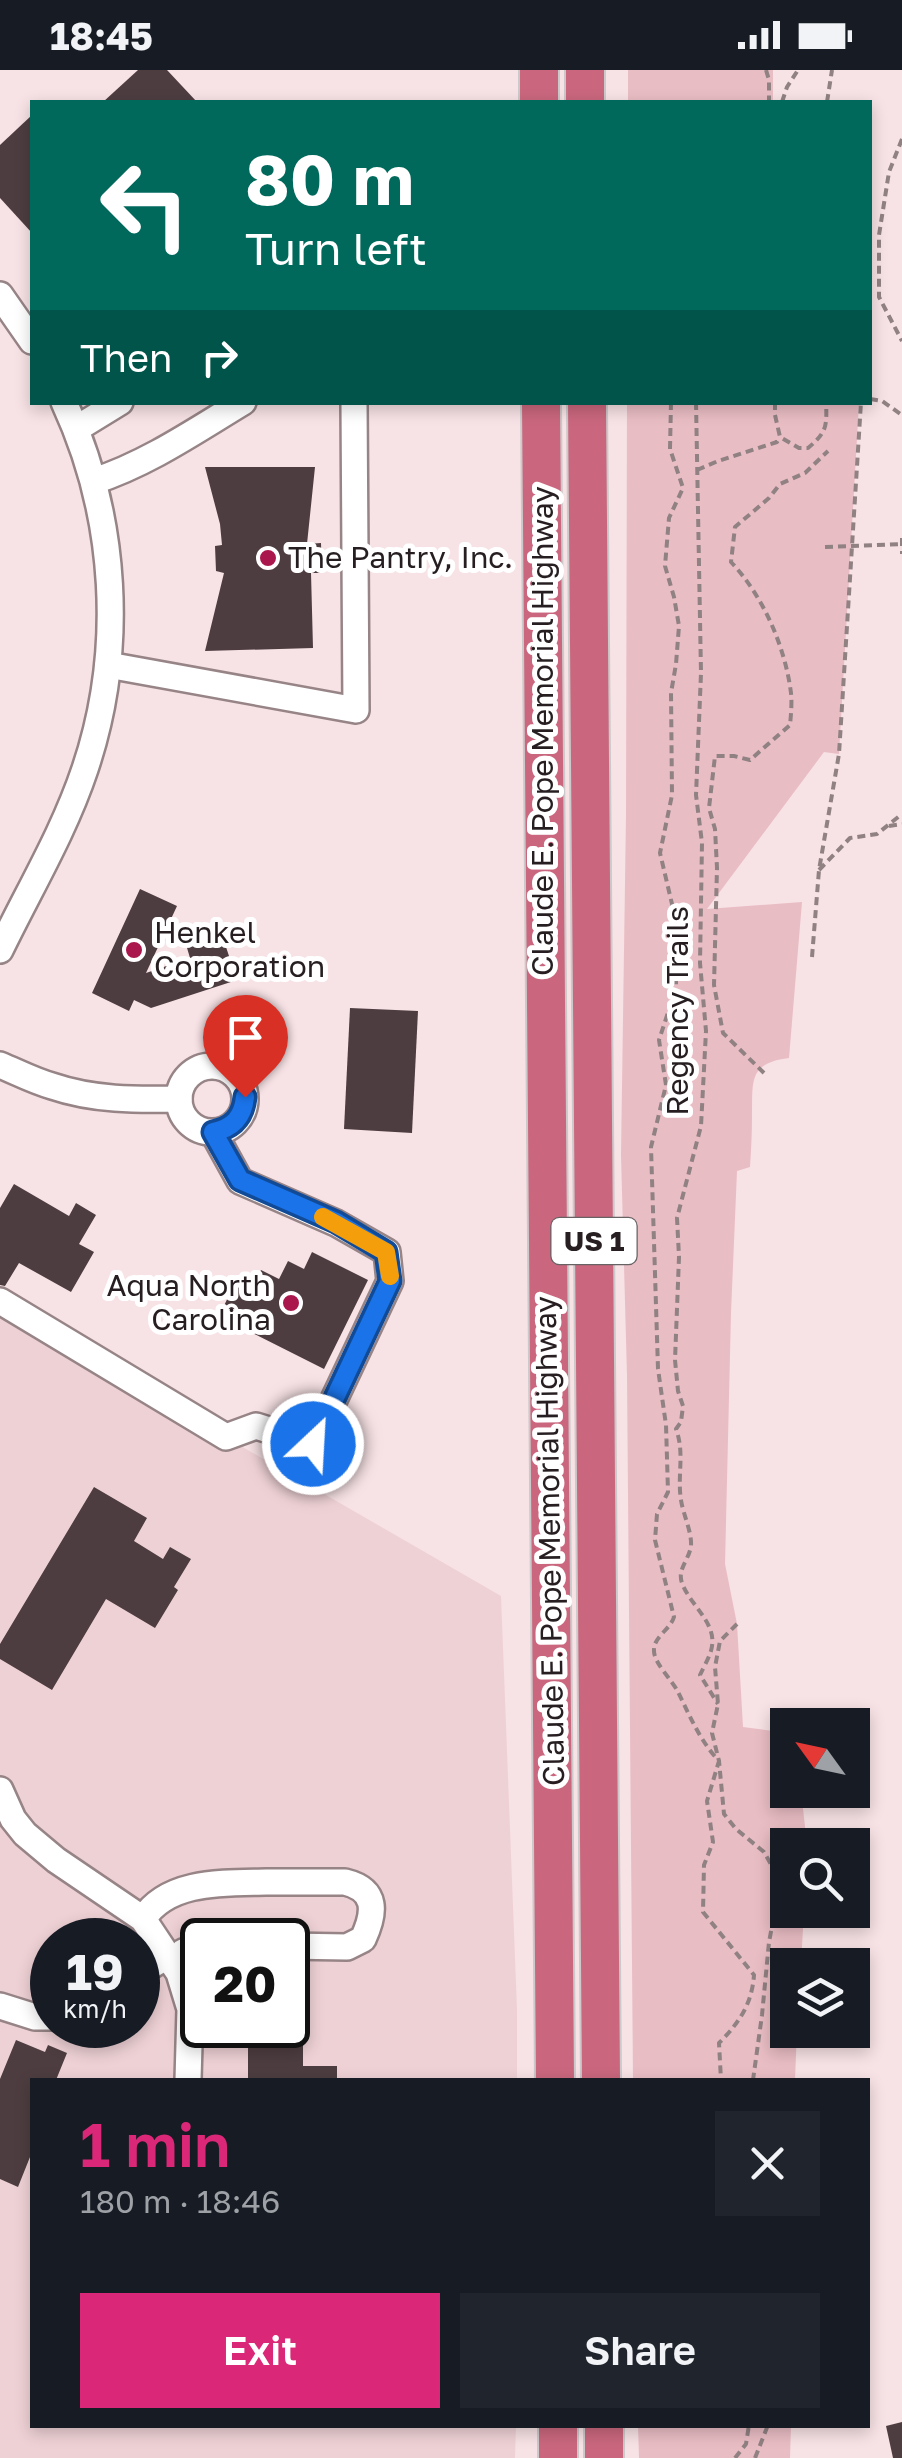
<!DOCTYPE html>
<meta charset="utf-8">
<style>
body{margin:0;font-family:"Golos Text",sans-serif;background:#20242c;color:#f1f3f6;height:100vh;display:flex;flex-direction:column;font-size:38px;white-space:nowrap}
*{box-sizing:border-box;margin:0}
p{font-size:32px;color:#9ea1a6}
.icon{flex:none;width:55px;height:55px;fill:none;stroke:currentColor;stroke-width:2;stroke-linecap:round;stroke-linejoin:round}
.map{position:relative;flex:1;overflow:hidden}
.panel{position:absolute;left:30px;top:2008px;width:840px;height:350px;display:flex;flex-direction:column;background:#171b24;border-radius:0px;box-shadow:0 5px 15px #0003}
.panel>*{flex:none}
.guide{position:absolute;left:30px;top:30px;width:842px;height:305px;border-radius:0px;box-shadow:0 5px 15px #0003;background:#00695c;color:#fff;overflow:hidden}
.needle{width:65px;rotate:303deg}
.buttons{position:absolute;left:770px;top:1638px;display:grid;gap:20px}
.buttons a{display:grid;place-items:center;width:100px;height:100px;border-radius:0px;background:#171b24;box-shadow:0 5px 15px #0003;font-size:50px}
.speed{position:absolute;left:30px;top:1848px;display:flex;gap:20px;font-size:50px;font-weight:700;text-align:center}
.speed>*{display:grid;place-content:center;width:130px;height:130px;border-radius:50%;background:#171b24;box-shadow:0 5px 15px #0003;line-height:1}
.speed small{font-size:25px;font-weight:400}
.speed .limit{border:5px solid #111;border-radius:15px;background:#fff;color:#111}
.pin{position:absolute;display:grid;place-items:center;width:85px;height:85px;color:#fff;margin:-102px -42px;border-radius:50% 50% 50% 0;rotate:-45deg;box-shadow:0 0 10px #0007}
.pin .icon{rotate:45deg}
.me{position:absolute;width:110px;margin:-55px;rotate:25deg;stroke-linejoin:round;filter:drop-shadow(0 0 8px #0008)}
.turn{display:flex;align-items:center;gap:35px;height:210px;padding:0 50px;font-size:45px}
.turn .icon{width:130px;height:130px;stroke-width:2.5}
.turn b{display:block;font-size:70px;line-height:85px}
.then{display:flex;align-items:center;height:95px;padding:0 50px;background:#0003;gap:20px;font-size:38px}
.round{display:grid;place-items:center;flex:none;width:105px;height:105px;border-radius:0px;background:#20242c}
.overview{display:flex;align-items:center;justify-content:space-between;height:170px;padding:0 50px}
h1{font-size:60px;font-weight:600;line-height:75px;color:#db2777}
.button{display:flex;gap:20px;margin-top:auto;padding:20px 50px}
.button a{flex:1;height:115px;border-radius:0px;background:#db2777;color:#fff;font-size:40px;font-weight:600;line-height:115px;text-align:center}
.button a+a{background:#20242c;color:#f1f3f6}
.status{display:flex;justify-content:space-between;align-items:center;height:70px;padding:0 50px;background:#171b24;direction:ltr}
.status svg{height:28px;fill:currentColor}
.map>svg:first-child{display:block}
</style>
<div class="status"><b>18:45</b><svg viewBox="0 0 49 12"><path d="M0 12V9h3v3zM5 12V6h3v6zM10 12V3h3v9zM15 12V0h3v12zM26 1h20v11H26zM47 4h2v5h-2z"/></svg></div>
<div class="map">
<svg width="902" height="2388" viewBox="0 0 902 2388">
<rect width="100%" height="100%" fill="#f7e2e5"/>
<!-- built -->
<path fill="#eed1d5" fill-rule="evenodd" d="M0 1237 501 1526 517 1940V2010H32V2355H516L515 2388H0ZM52 1870H138V1955H52ZM202 1870H288V1955H202Z"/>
<!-- green -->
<g fill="#e9bdc4">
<rect x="628" y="0" width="145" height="32"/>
<path d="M627 333H859L839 684 824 682 707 839 802 832 789 988C747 993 753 1013 752 1047 752 1064 751 1081 750 1097L737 1101 731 1243 725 1494 737 1554 743 1657 787 1663 788 1720H801L807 1775H788V1840H804L801 1895H788V1960H797L795 2010H633L627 1305 621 1085 626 746Z"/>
<polygon points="638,2355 791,2355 790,2388 639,2388"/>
</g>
<!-- building -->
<g fill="#4d3d40">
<polygon points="138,0 167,0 197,32 103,32"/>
<polygon points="32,45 32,163 0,128 0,75"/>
<polygon points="205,397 315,397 307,474 321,473 322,503 311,503 313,578 205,581 224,503 216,501 215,476 222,475 220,454"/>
<polygon points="140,819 177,836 146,903 190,888 185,871 220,859 237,910 151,938 134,930 129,941 92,923"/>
<polygon points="350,938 418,941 412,1063 344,1059"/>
<polygon points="14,1114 69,1146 76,1133 96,1145 79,1174 94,1182 71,1222 19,1193 5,1216 0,1215 0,1138"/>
<polygon points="312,1182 368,1210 324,1299 219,1246 235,1213 251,1220 261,1200 279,1209 288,1191 304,1199"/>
<polygon points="94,1417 147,1448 134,1471 163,1489 170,1477 191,1489 174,1517 178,1520 155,1558 106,1529 52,1620 0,1589 0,1574"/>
<polygon points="288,1920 303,1920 303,1996 337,1996 337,2010 248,2010 248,1955 288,1955"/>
<polygon points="16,1970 45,1982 48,1975 67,1983 56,2010 32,2010 32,2082 18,2117 0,2109 0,2009"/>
<polygon points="902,2352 902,2388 893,2388 886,2356"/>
</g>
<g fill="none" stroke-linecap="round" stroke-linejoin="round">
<defs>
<g id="minor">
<polyline points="0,225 32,271"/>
<polyline points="76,359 120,332"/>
<path d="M94 411C147 394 195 361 243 332"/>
<polyline points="108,595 356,640 354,332"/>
<path d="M0 880C29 820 64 762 85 699 125 580 117 446 64 332"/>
<path d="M0 995C17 1002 34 1011 52 1016 93 1030 136 1030 179 1029"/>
<circle cx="212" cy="1029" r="33"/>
<polyline points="0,1231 226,1367 256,1356 313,1374 390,1211 387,1182 336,1153 240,1111 213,1062"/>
<polyline points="0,1720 13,1749 25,1764 56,1790 143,1849 179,1903 190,1939 188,2010"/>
<path d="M143 1849C168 1810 224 1813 266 1812 292 1812 318 1812 345 1812 378 1820 375 1843 363 1869L347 1877 288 1876"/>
<polyline points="174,1895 183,1882 202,1875"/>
<polyline points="138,1904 167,1886"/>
<polyline points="0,1936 35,1947 52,1947"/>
</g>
<g id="highway">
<polyline points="539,0 539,32"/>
<polyline points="585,0 585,32"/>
<polyline points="541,332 555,2010"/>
<polyline points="587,332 601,2010"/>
<polyline points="558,2355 558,2388"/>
<polyline points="604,2355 604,2388"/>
</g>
</defs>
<!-- minor casing -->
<use href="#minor" stroke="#978487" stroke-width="30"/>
<!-- highway casing -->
<use href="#highway" stroke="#cbc9c9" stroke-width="42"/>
<!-- path -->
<g stroke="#908183" stroke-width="4" stroke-dasharray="8 5" stroke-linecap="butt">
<polyline points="766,0 769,10 769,32"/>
<polyline points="782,32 787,17 798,0"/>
<polyline points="827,32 832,0"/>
<polyline points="902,69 889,102 879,165 879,227 902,271"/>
<polyline points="870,329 882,331 902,345"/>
<path d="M671 332 670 379 683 418 669 448 665 496 674 527 679 556 676 594 671 623 672 725 660 783 676 851V918L659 970 666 1015 651 1077 658 1299 666 1355 668 1422 657 1444 655 1470 674 1547C670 1560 653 1567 654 1581 654 1593 672 1610 678 1622 690 1646 700 1671 719 1691L707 1731 713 1772 704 1795 703 1842 754 1905C752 1934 739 1953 719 1973L721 2010"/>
<path d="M696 332 701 603 696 725 702 773 700 893 706 961 701 1056 677 1148 679 1187 675 1290 678 1321 683 1336 681 1352 676 1359C685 1383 677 1406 681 1430 683 1444 692 1462 691 1476 689 1490 677 1499 682 1513 690 1535 716 1552 712 1576 711 1585 704 1596 700 1605L718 1634"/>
<path d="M775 332V345L780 367 799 378H808C827 362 827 356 826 332"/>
<polyline points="697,400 718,391 777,372 780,367"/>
<polyline points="902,468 902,484"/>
<polyline points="825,477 902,474"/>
<polyline points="889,756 902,754"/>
<polyline points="819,800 850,768 877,764 902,744"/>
<polyline points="812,887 819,800 839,684 861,332"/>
<path d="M764 1003 723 963 714 915 717 798 715 759 709 738 715 686H734L750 690 790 655C791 645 792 633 791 623 785 576 763 526 731 492L735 457 769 428 780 414 805 403 828 381"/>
<polyline points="737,1554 720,1571 715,1597 718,1634 712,1663 719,1691 724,1744 736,1759 764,1782 777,1805 779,1820 769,1872 762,1945 753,2010"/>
<polyline points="735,2388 746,2374 749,2355"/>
<polyline points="755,2388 768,2355"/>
</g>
<!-- minor -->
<use href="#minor" stroke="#fff" stroke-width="25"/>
<!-- highway -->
<use href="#highway" stroke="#ca677e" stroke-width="38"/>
</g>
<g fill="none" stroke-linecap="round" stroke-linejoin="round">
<defs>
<path id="route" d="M245 1027C243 1047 233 1058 213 1062L240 1110 336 1152 386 1182 390 1211 313 1374"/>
</defs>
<!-- route casing -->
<use href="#route" stroke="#114b97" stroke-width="25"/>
<!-- route -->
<use href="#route" stroke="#1a73e8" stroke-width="18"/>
<!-- slow -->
<polyline stroke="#f59e0b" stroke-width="18" points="323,1147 386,1182 390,1206"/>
</g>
<!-- markers -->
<g fill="#aa174c" stroke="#fff" stroke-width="4">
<circle cx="268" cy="488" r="10"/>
<circle cx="134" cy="880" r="10"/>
<circle cx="291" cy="1233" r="10"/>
</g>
<g text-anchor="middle" stroke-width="10" stroke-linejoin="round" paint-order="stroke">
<!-- shield labels -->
<rect fill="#fff" stroke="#676263" stroke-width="2.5" x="551.5" y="1148" width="85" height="46" rx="8"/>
<g font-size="28" font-weight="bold" fill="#261e20">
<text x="594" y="1181">US 1</text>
</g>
<!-- poi labels -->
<g font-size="30" fill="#261e20" stroke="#fff" text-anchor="start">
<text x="288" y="498">The Pantry, Inc.</text>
<text x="154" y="873">Henkel<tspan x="154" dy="34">Corporation</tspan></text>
<text x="271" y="1226" text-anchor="end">Aqua North<tspan x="271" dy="34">Carolina</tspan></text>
</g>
<!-- street labels -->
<g font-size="30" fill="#261e20" stroke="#fff">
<text transform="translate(543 661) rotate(-90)" y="10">Claude E. Pope Memorial Highway</text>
<text transform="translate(678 941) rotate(-90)" y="10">Regency Trails</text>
<text transform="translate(550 1471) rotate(-91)" y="10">Claude E. Pope Memorial Highway</text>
</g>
</g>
</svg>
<div class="buttons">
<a><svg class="needle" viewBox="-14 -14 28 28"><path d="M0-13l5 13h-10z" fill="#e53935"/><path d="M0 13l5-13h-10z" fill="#9ea1a6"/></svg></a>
<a><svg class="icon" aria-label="search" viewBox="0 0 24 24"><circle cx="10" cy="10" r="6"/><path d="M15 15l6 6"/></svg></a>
<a><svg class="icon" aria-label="layers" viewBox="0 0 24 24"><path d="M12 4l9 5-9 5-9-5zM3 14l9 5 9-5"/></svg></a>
</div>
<div class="speed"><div>19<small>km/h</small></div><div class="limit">20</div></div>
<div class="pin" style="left:245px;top:1027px;background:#d93025"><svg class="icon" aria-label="arrive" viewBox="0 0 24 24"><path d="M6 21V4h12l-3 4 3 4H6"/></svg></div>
<svg class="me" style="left:313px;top:1374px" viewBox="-20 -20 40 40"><circle r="17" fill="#1a73e8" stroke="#fff" stroke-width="3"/><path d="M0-11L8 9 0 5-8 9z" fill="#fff"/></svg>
<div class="guide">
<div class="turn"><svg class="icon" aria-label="left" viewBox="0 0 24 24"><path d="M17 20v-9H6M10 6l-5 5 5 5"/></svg><div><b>80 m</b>Turn left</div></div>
<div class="then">Then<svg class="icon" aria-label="right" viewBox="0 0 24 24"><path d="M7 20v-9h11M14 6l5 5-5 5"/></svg></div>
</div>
<section class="panel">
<div class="overview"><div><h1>1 min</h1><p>180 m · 18:46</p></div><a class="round"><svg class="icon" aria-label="close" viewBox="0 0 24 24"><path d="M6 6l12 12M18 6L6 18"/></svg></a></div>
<div class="button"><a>Exit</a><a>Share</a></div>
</section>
</div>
